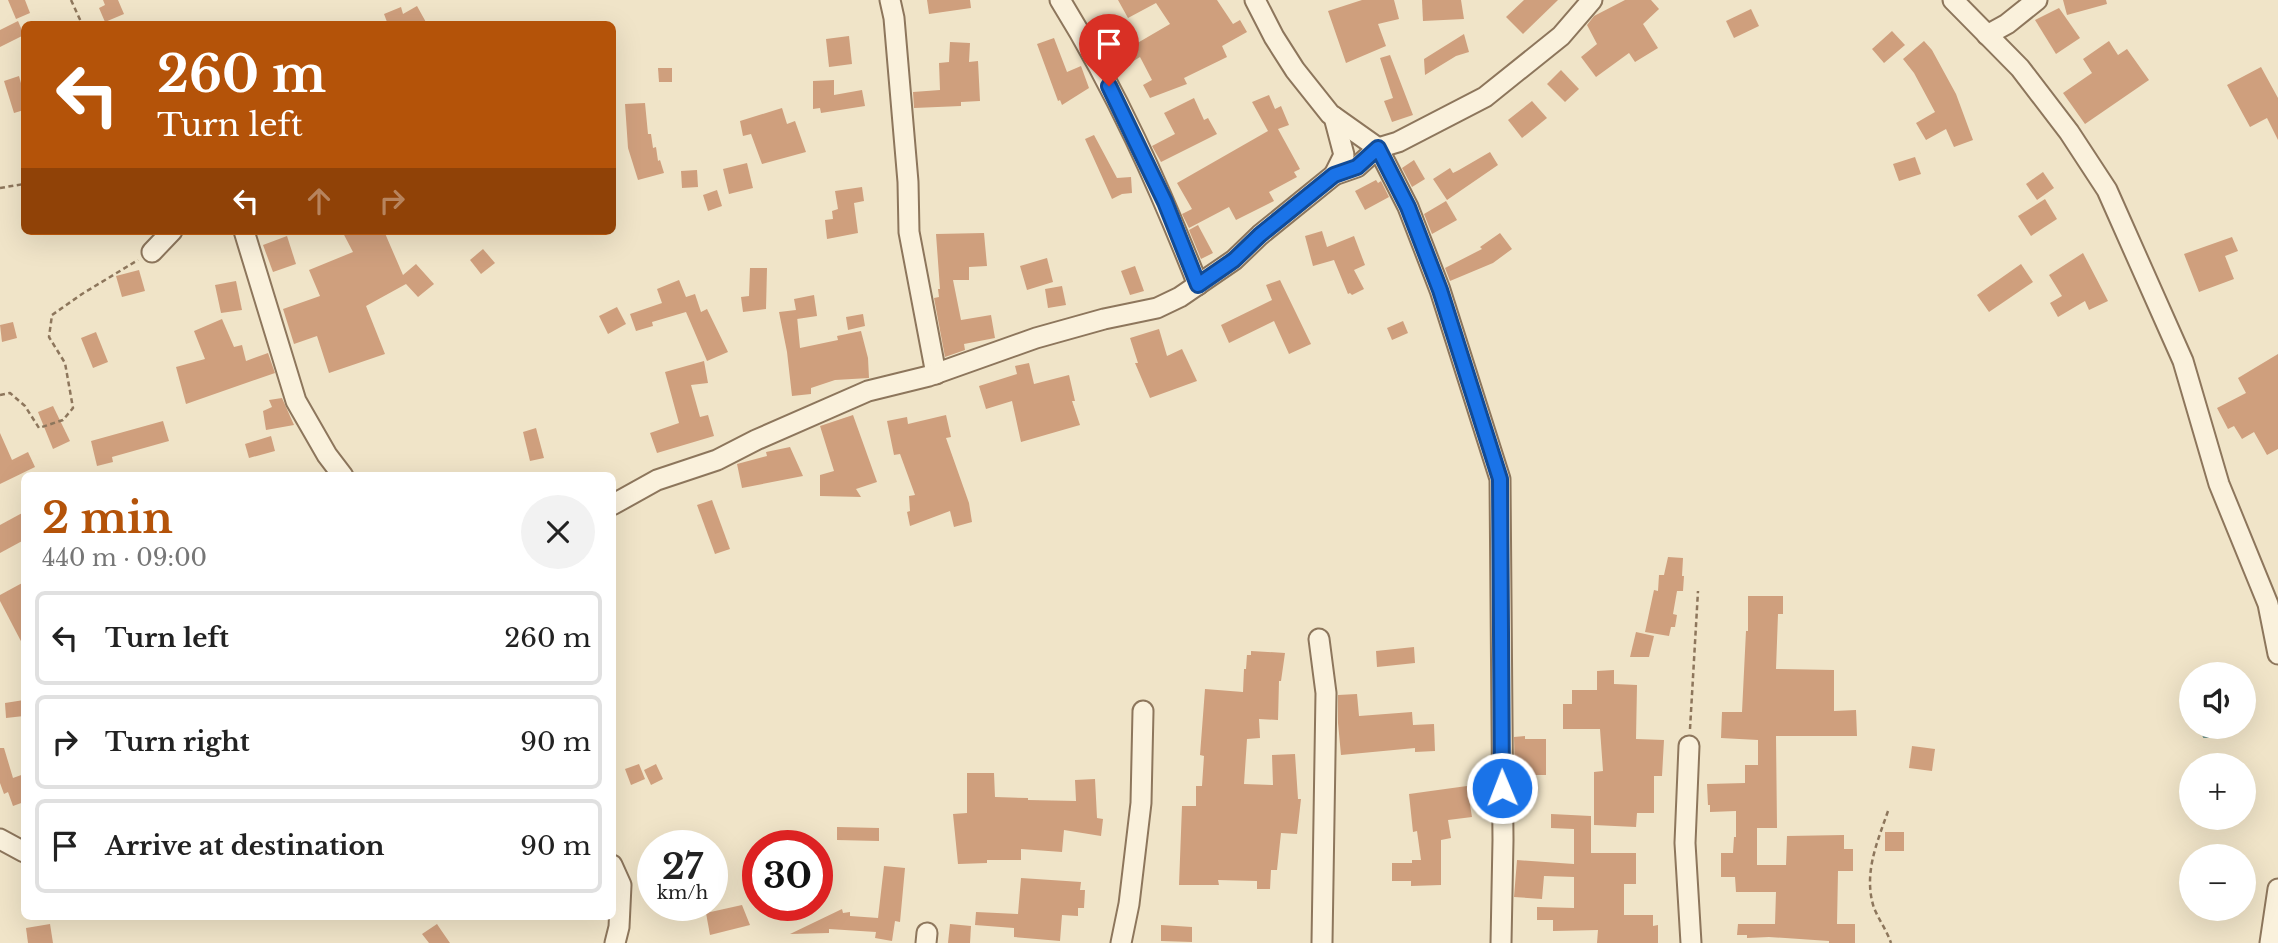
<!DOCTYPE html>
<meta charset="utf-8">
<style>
body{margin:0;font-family:"Libre Baskerville",serif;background:#f2f2f2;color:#222;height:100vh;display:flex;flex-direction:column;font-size:26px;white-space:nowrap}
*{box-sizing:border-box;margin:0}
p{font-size:23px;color:#767676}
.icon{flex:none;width:38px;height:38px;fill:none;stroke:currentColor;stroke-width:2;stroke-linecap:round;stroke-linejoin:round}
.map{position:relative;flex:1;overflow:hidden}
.side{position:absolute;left:21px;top:472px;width:595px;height:448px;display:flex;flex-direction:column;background:#fff;border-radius:10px;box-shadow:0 7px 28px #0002}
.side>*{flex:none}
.banner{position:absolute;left:21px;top:21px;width:595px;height:214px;border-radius:10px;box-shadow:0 7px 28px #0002;background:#b45309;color:#fff;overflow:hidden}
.buttons{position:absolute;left:2179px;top:662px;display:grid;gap:14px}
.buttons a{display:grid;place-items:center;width:77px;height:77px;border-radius:50%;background:#fff;box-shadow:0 7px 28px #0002;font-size:35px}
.speed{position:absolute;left:637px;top:830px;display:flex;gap:14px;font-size:35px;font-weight:700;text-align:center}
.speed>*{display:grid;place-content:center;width:91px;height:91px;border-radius:50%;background:#fff;box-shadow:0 7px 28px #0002;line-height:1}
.speed small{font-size:18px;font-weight:400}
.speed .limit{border:10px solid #d22;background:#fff;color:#111}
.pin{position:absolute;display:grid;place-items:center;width:60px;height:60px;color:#fff;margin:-72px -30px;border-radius:50% 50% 50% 0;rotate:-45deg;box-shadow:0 0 7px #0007}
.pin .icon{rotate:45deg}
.me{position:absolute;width:77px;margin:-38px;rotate:359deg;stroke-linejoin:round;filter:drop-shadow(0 0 5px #0008)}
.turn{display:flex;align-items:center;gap:24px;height:147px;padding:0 21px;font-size:32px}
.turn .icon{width:91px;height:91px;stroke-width:2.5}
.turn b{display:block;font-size:49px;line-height:60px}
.lanes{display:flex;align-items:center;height:66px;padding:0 21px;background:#0003;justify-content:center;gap:35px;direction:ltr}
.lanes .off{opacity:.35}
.round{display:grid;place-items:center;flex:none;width:74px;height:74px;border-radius:37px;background:#f2f2f2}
.overview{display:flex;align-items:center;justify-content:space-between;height:119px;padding:0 21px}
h1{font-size:42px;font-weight:700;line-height:52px;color:#b45309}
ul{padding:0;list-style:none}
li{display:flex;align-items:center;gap:21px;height:94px;margin:0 14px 10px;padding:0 7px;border:4px solid #e0e0e0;border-radius:10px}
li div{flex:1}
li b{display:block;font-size:26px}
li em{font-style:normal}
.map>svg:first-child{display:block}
</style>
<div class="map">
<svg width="2278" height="943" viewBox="0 0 2278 943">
<rect width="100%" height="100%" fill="#f0e4c8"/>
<!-- water -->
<polygon fill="#a9c4bc" stroke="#6f938a" stroke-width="2" points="2199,726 2219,726 2221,730 2217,737 2204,737"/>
<!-- building -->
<g fill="#cf9f7d">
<polygon points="8,0 25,0 30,13 16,19"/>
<polygon points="103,0 118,0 124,14 105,22 99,8 105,5"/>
<polygon points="927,0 970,0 971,8 929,14"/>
<polygon points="1118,0 1217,0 1233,24 1240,20 1247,32 1222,46 1227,57 1184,78 1187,84 1150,98 1143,85 1152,80 1140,57 1117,71 1110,59 1170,24 1156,3 1128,18"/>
<polygon points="1362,0 1394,0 1399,19 1378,24 1386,46 1346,63 1328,11"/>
<polygon points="1422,0 1461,0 1464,19 1423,21"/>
<polygon points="1524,0 1558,0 1523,34 1506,17"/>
<polygon points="1625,0 1651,0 1659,9 1643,24 1658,48 1635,62 1629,53 1596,77 1581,57 1597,44 1587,25 1594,16"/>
<polygon points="2063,0 2106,0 2107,4 2067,15"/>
<polygon points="417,6 427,24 382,24 387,22 384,14 401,7 403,14"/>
<polygon points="2059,8 2080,38 2056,54 2035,20"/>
<polygon points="1751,9 1759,26 1734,38 1726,21"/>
<polygon points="18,21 24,35 0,47 0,30"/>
<polygon points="1892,31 1905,45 1884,63 1872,49"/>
<polygon points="1464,34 1469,52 1456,56 1425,75 1424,59"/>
<polygon points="849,36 852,64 829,67 826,39"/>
<polygon points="1054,38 1067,72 1081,66 1089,88 1062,105 1060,100 1058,101 1037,44"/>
<polygon points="1924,41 1932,50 1956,94 1973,140 1954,147 1946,129 1926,140 1916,123 1935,112 1914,73 1903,59"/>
<polygon points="2109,41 2118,55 2127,49 2149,80 2085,124 2063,93 2092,73 2083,59"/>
<polygon points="950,42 970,43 969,62 978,61 980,101 961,102 961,106 914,108 913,92 940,90 939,63 949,62"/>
<polygon points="1390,55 1413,115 1392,122 1384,101 1393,98 1380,58"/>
<polygon points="2261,67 2278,98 2278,140 2267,118 2250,127 2227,85"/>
<polygon points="658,68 672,68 672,82 659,82"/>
<polygon points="1561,70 1579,89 1565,102 1547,84"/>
<polygon points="19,76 24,94 24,110 14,113 4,81"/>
<polygon points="834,80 834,95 862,90 865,106 821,113 820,108 813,109 813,81"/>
<polygon points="1269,95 1275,109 1281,106 1289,125 1278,129 1300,169 1294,172 1297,177 1269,192 1274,201 1236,220 1229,207 1189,228 1182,214 1192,209 1177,183 1268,131 1252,102"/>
<polygon points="1194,98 1204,120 1208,118 1217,134 1161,162 1152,146 1175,134 1164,113"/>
<polygon points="1532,101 1547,118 1522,138 1508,120"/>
<polygon points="645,103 648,134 651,134 653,148 656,147 658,161 660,160 664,173 638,180 628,148 625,104"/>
<polygon points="782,108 787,124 795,121 806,152 762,164 751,134 743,136 740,121"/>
<polygon points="1094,135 1117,178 1131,177 1132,193 1122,194 1112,199 1085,139"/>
<polygon points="1490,152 1498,165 1447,200 1433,179 1450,168 1453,173 1459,170"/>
<polygon points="1915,157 1921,174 1899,181 1893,164"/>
<polygon points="1414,160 1425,179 1412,187 1402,168"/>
<polygon points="747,163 753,188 729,194 723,169"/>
<polygon points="697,170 698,187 682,188 681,171"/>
<polygon points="2043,172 2054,188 2037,200 2026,184"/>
<polygon points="1376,180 1378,183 1381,181 1389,197 1365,210 1355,191"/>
<polygon points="862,187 864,201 854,203 858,233 827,239 825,220 833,219 832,211 838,209 835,191"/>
<polygon points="717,190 722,206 708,211 703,195"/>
<polygon points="2045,199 2057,219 2031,236 2018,216"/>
<polygon points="1446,201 1457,220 1432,234 1424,214"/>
<polygon points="1198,225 1213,253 1201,259 1189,230"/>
<polygon points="342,231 384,231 403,275 416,264 434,284 418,297 406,284 366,306 385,354 329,373 317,336 294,344 283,309 320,296 309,270 353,252"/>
<polygon points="1322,231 1327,247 1354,236 1365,265 1354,270 1364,289 1352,295 1350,293 1348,294 1334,260 1313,266 1305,236"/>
<polygon points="984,233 987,266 969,267 969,280 953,280 961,320 991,315 995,338 964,344 965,350 945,357 934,298 939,297 938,289 940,289 936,234"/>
<polygon points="1500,233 1512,249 1493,263 1450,281 1445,268 1482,249 1480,247"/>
<polygon points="287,236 296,264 273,272 263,245"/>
<polygon points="2232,237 2238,251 2225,256 2234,279 2199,292 2184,254"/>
<polygon points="483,249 495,263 481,274 470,260"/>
<polygon points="2083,253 2108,301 2089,310 2085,301 2058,317 2050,303 2062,296 2049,275"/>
<polygon points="1047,258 1053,282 1027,290 1020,266"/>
<polygon points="2021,264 2033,282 1989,312 1977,295"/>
<polygon points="1135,266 1144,291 1130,295 1121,271"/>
<polygon points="750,268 767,268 766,309 743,312 741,297 749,296"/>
<polygon points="139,270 145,291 122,297 116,276"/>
<polygon points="679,280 686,297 695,294 701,312 707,309 728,352 707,361 686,312 652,322 653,326 636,331 630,314 662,303 657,289"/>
<polygon points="1280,280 1311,344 1289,354 1274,321 1229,343 1221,325 1272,300 1266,285"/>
<polygon points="236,281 242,310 221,313 215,285"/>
<polygon points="1062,286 1066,305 1048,308 1045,289"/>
<polygon points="814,295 817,316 797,319 797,316 800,348 838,340 837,336 861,331 868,358 869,378 835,380 811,388 811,394 792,396 787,352 779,312 796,310 794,299"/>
<polygon points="617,307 626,324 608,334 599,316"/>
<polygon points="863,314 865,326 848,330 846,317"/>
<polygon points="222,319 234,347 242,345 246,361 268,353 275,373 186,404 176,367 205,359 194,331"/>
<polygon points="1403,321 1408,333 1392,340 1387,328"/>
<polygon points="13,322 17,338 2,342 0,325"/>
<polygon points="1159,329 1167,356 1182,349 1197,381 1150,398 1135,363 1138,363 1130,338"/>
<polygon points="96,332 108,362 93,368 81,338"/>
<polygon points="2278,354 2278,449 2267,455 2254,432 2242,439 2234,426 2228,429 2217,408 2246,393 2238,378"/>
<polygon points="704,361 708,383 691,385 700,417 708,415 714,436 657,453 650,433 679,423 665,372"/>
<polygon points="1029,363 1034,384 1069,375 1075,401 1072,401 1080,425 1021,442 1012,401 986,409 979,386 1017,374 1015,366"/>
<polygon points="282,398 294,425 266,430 263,411 272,407 269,400"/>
<polygon points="53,406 70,441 53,449 38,412"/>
<polygon points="853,415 877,482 856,489 861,497 820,496 820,475 834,471 820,426"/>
<polygon points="946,415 951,437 946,438 969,503 972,522 954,527 950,511 910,526 907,512 910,511 909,496 915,495 900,454 894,455 887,421 907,417 908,424"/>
<polygon points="163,421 169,441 112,457 113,462 97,466 91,441"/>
<polygon points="536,428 544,458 530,461 523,432"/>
<polygon points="0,433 12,460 28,452 35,467 0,484"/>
<polygon points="271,436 275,451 249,458 245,444"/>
<polygon points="790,447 803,476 742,488 737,464 767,456 766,452"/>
<polygon points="712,500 730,549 715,554 697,505"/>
<polygon points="24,512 24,540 0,553 0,525"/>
<polygon points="1668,557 1683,558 1682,576 1684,576 1683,591 1677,591 1673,614 1677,615 1675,627 1671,627 1669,636 1645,632 1654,590 1658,591 1659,575 1664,575"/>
<polygon points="24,582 24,647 0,601 0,595"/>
<polygon points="1748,596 1783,596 1783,614 1778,614 1776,669 1834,670 1834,711 1856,710 1857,736 1776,736 1777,828 1757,828 1757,865 1786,865 1787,836 1844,835 1844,849 1853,849 1853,871 1838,871 1837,924 1855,924 1855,943 1829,943 1829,941 1769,937 1747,938 1747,935 1737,935 1738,924 1775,924 1776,892 1736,892 1735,877 1721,877 1721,853 1733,853 1734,837 1736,837 1736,811 1710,812 1710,805 1708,805 1707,784 1745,783 1745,765 1758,765 1758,740 1721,738 1722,712 1742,712 1746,631 1748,631"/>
<polygon points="1636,632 1654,636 1649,657 1630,657"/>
<polygon points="1414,647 1415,663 1377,667 1376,651"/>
<polygon points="1251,651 1285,653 1281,681 1279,681 1278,720 1259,719 1260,738 1247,739 1244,784 1273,785 1272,755 1295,754 1298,799 1301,799 1297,834 1281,833 1277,870 1271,870 1270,889 1257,889 1257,881 1218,880 1219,885 1179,885 1182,806 1196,806 1196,786 1202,786 1204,756 1200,755 1205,689 1243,692 1244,669 1246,669 1247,655 1251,655"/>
<polygon points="1614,670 1614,684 1637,685 1636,739 1664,740 1662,776 1654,776 1654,813 1637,813 1636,827 1594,825 1594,772 1603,771 1600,729 1563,729 1563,704 1572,704 1572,690 1597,690 1597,671"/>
<polygon points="1357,694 1359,716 1412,712 1413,725 1434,724 1435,751 1415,752 1415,748 1341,755 1338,723 1338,695"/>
<polygon points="24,700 24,716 6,718 5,703"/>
<polygon points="1525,736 1525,739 1546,739 1546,775 1515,775 1514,737"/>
<polygon points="1912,746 1935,749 1932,771 1909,768"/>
<polygon points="0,748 4,748 13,778 24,774 24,802 13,806 8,792 4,794 0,783"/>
<polygon points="639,764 645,779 631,785 625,769"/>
<polygon points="656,764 663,779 651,785 644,770"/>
<polygon points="967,773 994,773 995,797 1028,798 1028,800 1076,801 1075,780 1095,779 1097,818 1103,819 1101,836 1064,830 1062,852 1021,849 1021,860 987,860 987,863 958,864 953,814 967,813"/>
<polygon points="1467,786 1472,817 1448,820 1451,838 1441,840 1441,885 1411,886 1411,881 1392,881 1392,863 1412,863 1412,860 1421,860 1417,831 1413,832 1409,794"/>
<polygon points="1551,814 1591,816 1591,853 1636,853 1636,884 1624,884 1624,915 1653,915 1653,926 1658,925 1658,943 1597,943 1598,930 1553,931 1553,920 1537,920 1537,907 1574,908 1574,877 1544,876 1542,899 1514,897 1517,860 1574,864 1574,829 1551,828"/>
<polygon points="837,827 879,828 879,841 837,840"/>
<rect x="1885" y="832" width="19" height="19"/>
<polygon points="884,866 905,868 900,922 895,921 892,941 875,938 876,932 829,929 829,933 790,934 842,909 843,913 850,912 850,916 878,918"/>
<polygon points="1021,878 1081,882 1080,890 1085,890 1084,908 1078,908 1078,916 1062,915 1060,941 1014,937 1014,928 975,925 976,912 1018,914"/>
<polygon points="742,905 750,925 710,935 706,913"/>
<polygon points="50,924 53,943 28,943 26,928"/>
<polygon points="437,924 441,930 450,943 429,943 422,934"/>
<polygon points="950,924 971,926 970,943 948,943"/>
<polygon points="1161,925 1192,927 1192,942 1161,941"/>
</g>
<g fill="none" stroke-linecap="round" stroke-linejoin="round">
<defs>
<g id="minor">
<polyline points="890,0 894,18 908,182 909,232 936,374"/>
<path d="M1060 0C1116 90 1159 186 1198 285"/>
<polyline points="1255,0 1274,37 1295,70 1330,114 1378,148 1408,207 1440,290 1500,479 1503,840 1501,943"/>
<polyline points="1953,0 2020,68 2069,132 2107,190 2183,361 2219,484 2268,604 2278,654"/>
<polyline points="1987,35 2007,24 2037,0"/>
<polyline points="1334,117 1344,155 1334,175"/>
<polyline points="244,231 296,401 327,455 343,476"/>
<polyline points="152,252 172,231"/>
<polyline points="612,505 657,480 717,460 756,440 868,391 929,376 1036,338 1104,319 1157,308 1180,297 1234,260 1260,235 1334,175 1357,167 1378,148 1398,142 1485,97 1561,36 1592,0"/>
<polyline points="1319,639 1326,693 1322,943"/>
<polyline points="1689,746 1685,843 1691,943"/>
<polyline points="0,839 24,852"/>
<polyline points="612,865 621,885 619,927 615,943"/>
<polyline points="926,943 927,933"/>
<polyline points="1121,943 1129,904 1141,803 1143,711"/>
<polyline points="2270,943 2278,889"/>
</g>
</defs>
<!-- minor casing -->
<use href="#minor" stroke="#8d765c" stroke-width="23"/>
<!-- path -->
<g stroke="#8d765c" stroke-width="2.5" stroke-dasharray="5 3.5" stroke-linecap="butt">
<polyline points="71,0 82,24"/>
<polyline points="0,188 24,184"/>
<polyline points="0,395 10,393 25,406 39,428 63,420 73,408 65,363 49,337 52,315 82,294 138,260"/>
<polyline points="1690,729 1698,591"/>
<path d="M1888 811C1877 843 1863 874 1874 908 1879 920 1887 931 1891 943"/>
</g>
<!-- minor -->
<use href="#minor" stroke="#faf1dc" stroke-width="19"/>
</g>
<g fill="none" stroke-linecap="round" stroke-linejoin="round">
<defs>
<polyline id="route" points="1109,86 1165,202 1198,285 1234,260 1260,235 1334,175 1357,167 1378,148 1408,207 1440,290 1500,479 1502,788"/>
</defs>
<!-- route casing -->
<use href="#route" stroke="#114b97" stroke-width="18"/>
<!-- route -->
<use href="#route" stroke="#1a73e8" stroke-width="12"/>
</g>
</svg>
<div class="buttons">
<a><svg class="icon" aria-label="sound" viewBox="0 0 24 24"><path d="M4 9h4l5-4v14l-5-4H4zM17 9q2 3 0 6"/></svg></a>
<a>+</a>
<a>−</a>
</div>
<div class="speed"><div>27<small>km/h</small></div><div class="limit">30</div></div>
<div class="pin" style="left:1109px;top:86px;background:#d93025"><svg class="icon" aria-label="arrive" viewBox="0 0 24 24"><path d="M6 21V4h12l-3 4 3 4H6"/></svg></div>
<svg class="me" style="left:1502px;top:788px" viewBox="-20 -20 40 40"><circle r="17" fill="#1a73e8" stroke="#fff" stroke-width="3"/><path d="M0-11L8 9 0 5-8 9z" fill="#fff"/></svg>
<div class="banner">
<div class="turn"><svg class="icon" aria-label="left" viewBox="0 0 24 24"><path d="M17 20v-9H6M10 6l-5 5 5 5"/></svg><div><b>260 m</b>Turn left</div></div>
<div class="lanes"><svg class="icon" aria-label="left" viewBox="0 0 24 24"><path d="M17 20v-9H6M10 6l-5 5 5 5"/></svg><svg class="icon off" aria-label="ahead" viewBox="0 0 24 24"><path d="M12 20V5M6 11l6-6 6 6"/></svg><svg class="icon off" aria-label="right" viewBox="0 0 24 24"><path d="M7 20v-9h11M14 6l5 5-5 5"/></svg></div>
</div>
<section class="side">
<div class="overview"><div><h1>2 min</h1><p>440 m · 09:00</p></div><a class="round"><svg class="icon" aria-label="close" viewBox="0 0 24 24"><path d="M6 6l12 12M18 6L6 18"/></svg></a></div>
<ul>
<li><svg class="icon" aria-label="left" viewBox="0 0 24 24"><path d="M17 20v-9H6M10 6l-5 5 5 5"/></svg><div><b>Turn left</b></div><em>260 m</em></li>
<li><svg class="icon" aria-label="right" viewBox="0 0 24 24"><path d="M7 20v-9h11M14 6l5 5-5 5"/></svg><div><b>Turn right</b></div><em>90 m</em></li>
<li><svg class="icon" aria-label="arrive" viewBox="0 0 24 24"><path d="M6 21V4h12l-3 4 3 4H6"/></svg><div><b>Arrive at destination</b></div><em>90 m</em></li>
</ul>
</section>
</div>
